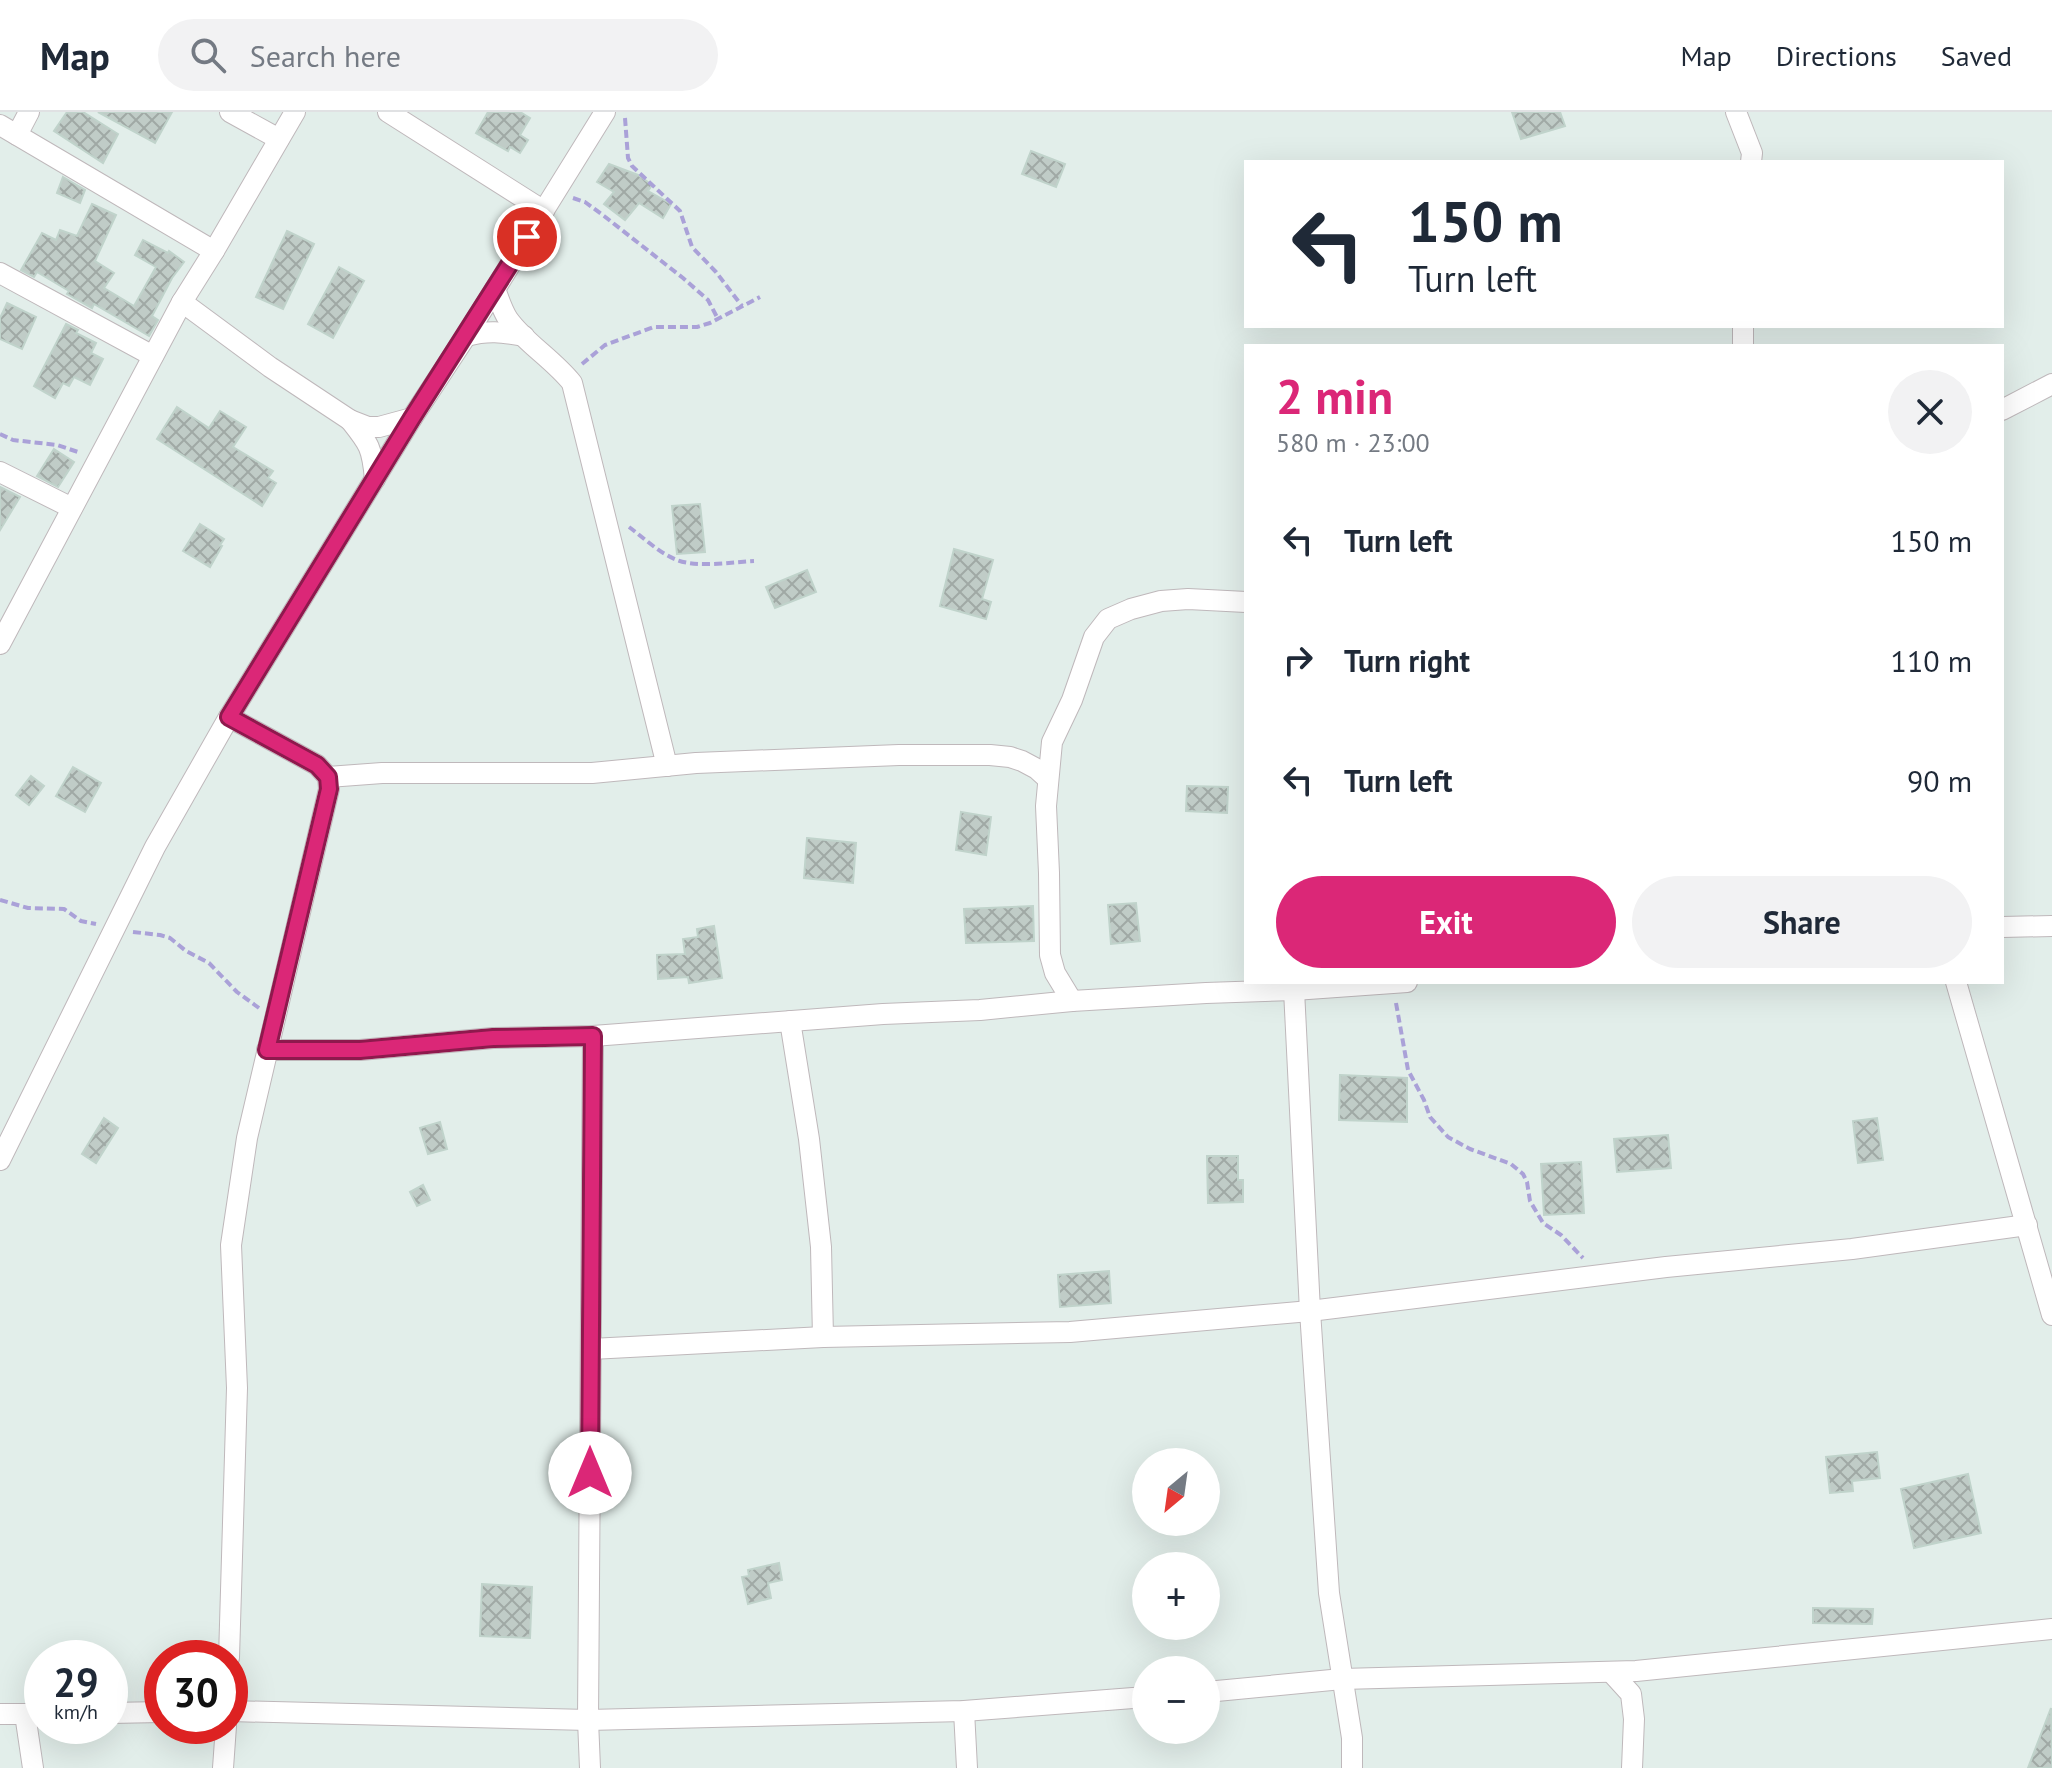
<!DOCTYPE html>
<meta charset="utf-8">
<style>
body{margin:0;font-family:"PT Sans",sans-serif;background:#f2f2f3;color:#1f2937;height:100vh;display:flex;flex-direction:column;font-size:30px;white-space:nowrap}
*{box-sizing:border-box;margin:0}
p{font-size:26px;color:#747a83}
.icon{flex:none;width:44px;height:44px;fill:none;stroke:currentColor;stroke-width:2;stroke-linecap:round;stroke-linejoin:round}
.map{position:relative;flex:1;overflow:hidden}
.side{position:absolute;left:1244px;top:232px;width:760px;height:640px;display:flex;flex-direction:column;background:#fff;border-radius:0px;box-shadow:0 8px 32px #0002}
.side>*{flex:none}
.guide{position:absolute;left:1244px;top:48px;width:760px;height:168px;border-radius:0px;box-shadow:0 8px 32px #0002;background:#fff;color:#1f2937;overflow:hidden}
.needle{width:52px;rotate:209deg}
.fabs{position:absolute;left:1132px;top:1336px;display:grid;gap:16px}
.fabs a{display:grid;place-items:center;width:88px;height:88px;border-radius:50%;background:#fff;box-shadow:0 8px 32px #0002;font-size:40px}
.speed{position:absolute;left:24px;top:1528px;display:flex;gap:16px;font-size:40px;font-weight:700;text-align:center}
.speed>*{display:grid;place-content:center;width:104px;height:104px;border-radius:50%;background:#fff;box-shadow:0 8px 32px #0002;line-height:1}
.speed small{font-size:20px;font-weight:400}
.speed .limit{border:12px solid #d22;background:#fff;color:#111}
.pin{position:absolute;display:grid;place-items:center;width:68px;height:68px;color:#fff;margin:-34px;border:4px solid #fff;border-radius:50%;box-shadow:0 2px 8px #0007}
.me{position:absolute;width:88px;margin:-44px;rotate:0deg;stroke-linejoin:round;filter:drop-shadow(0 0 6px #0008)}
.turn{display:flex;align-items:center;gap:28px;height:168px;padding:0 32px;font-size:36px}
.turn .icon{width:104px;height:104px;stroke-width:2.5}
.turn b{display:block;font-size:56px;line-height:68px}
.round{display:grid;place-items:center;flex:none;width:84px;height:84px;border-radius:42px;background:#f2f2f3}
.overview{display:flex;align-items:center;justify-content:space-between;height:136px;padding:0 32px}
h1{font-size:48px;font-weight:700;line-height:60px;color:#db2777}
.cta{display:flex;gap:16px;margin-top:auto;padding:16px 32px}
.cta a{flex:1;height:92px;border-radius:48px;background:#db2777;color:#fff;font-size:32px;font-weight:700;line-height:92px;text-align:center}
.cta a+a{background:#f2f2f3;color:#1f2937}
ul{padding:0;list-style:none}
li{display:flex;align-items:center;gap:24px;height:120px;padding:0 32px}
li div{flex:1}
li b{display:block;font-size:30px}
li em{font-style:normal}
header{display:flex;align-items:center;gap:48px;box-sizing:border-box;height:112px;padding:0 40px;background:#fff;border-bottom:2px solid #e0e1e3}
header strong{font-size:38px}
nav{display:flex;gap:44px;margin-inline-start:auto;font-size:28px}
.search{width:560px;height:72px;background:#f2f2f3;display:flex;align-items:center;gap:20px;box-sizing:border-box;padding:0 28px;border-radius:44px;color:#747a83;font-size:30px}
.map>svg:first-child{display:block}
</style>
<header>
<strong>Map</strong>
<div class="search"><svg class="icon" aria-label="search" viewBox="0 0 24 24"><circle cx="10" cy="10" r="6"/><path d="M15 15l6 6"/></svg>Search here</div>
<nav><a>Map</a><a>Directions</a><a>Saved</a></nav>
</header>
<div class="map">
<svg width="2052" height="1656" viewBox="0 0 2052 1656">
<defs>
<pattern id="building-cross-hatch" width="8" height="8" patternUnits="userSpaceOnUse" patternTransform="scale(2)"><rect width="8" height="8" fill="#c0ccc7"/><path d="M0 0l8 8M0 8l8-8" fill="none" stroke="#a0a9a5"/></pattern>
</defs>
<rect width="100%" height="100%" fill="#e2eeea"/>
<!-- building -->
<g fill="url(#building-cross-hatch)" stroke="#c0d3cb" stroke-width="2">
<polygon points="67,0 83,0 118,22 103,51 54,19"/>
<polygon points="98,0 172,0 155,31"/>
<polygon points="488,0 520,0 530,6 520,23 528,28 520,41 510,35 508,39 476,21"/>
<polygon points="1512,0 1560,0 1565,14 1521,27"/>
<polygon points="1031,39 1065,52 1056,75 1022,62"/>
<polygon points="609,52 638,63 652,73 648,79 671,92 663,106 639,91 625,108 604,92 614,80 597,70"/>
<polygon points="63,65 85,78 80,91 57,81"/>
<polygon points="92,92 116,103 95,149 114,161 104,176 134,194 156,155 135,143 143,128 168,141 169,139 184,150 172,166 152,204 158,208 149,224 94,192 92,196 67,182 69,179 37,160 34,165 21,158 42,121 56,128 60,118 77,124"/>
<polygon points="287,119 314,132 283,197 256,185"/>
<polygon points="339,155 364,169 333,226 308,212"/>
<polygon points="7,191 36,205 22,237 0,227 0,206"/>
<polygon points="66,212 78,218 76,221 96,231 91,241 103,247 90,273 74,265 69,274 63,271 55,286 34,274"/>
<polygon points="177,295 209,316 220,299 246,315 233,335 273,359 268,366 276,371 262,394 157,327"/>
<polygon points="54,337 74,350 58,375 37,364"/>
<polygon points="0,375 20,385 0,418"/>
<polygon points="700,392 705,440 677,442 672,394"/>
<polygon points="200,412 224,427 220,433 222,434 210,455 183,439"/>
<polygon points="954,437 993,448 982,487 991,490 986,507 940,494"/>
<polygon points="807,458 816,480 775,496 766,475"/>
<polygon points="73,655 101,671 85,700 56,684"/>
<polygon points="31,664 44,674 29,693 16,683"/>
<polygon points="1187,674 1228,675 1227,701 1186,699"/>
<polygon points="961,700 991,705 986,743 956,738"/>
<polygon points="807,726 856,731 853,771 804,766"/>
<polygon points="1136,791 1140,829 1111,832 1108,793"/>
<polygon points="1033,794 1034,829 966,831 964,797"/>
<polygon points="714,814 722,866 689,871 688,865 658,867 657,843 685,842 683,827 698,825 697,817"/>
<polygon points="1340,963 1407,966 1407,1010 1339,1008"/>
<polygon points="104,1006 118,1016 96,1051 82,1042"/>
<polygon points="1877,1006 1883,1048 1858,1051 1853,1009"/>
<polygon points="440,1010 447,1037 428,1042 420,1016"/>
<polygon points="1668,1023 1671,1056 1617,1060 1614,1027"/>
<polygon points="1207,1044 1238,1044 1238,1068 1243,1068 1243,1090 1208,1091"/>
<polygon points="1581,1050 1584,1101 1544,1103 1541,1052"/>
<polygon points="423,1073 430,1088 417,1094 410,1080"/>
<polygon points="1109,1159 1111,1191 1060,1195 1058,1163"/>
<polygon points="1877,1340 1880,1366 1852,1369 1853,1379 1830,1381 1826,1345"/>
<polygon points="1968,1362 1981,1421 1914,1436 1901,1377"/>
<polygon points="779,1451 782,1468 768,1471 771,1486 748,1492 742,1465 749,1464 748,1458"/>
<polygon points="482,1472 532,1475 530,1526 480,1524"/>
<polygon points="1813,1496 1873,1497 1872,1512 1813,1511"/>
<polygon points="2051,1596 2052,1656 2028,1656"/>
</g>
<g fill="none" stroke-linecap="round" stroke-linejoin="round">
<defs>
<g id="minor">
<polyline points="230,0 279,27"/>
<polyline points="388,0 544,99"/>
<polyline points="1736,0 1752,41 1751,50"/>
<polyline points="0,13 214,139"/>
<polyline points="17,23 29,0"/>
<polyline points="0,161 153,244"/>
<path d="M495 177C499 187 502 198 508 207 525 231 553 247 572 271L667 654"/>
<polyline points="182,190 270,255 350,308 368,315 379,315 412,306"/>
<polyline points="1743,214 1743,234"/>
<path d="M466 224C489 218 501 220 524 224"/>
<polyline points="2002,298 2052,272"/>
<path d="M350 308C369 332 372 335 375 367"/>
<polyline points="0,360 72,396"/>
<polyline points="0,532 182,190 214,139 295,0"/>
<polyline points="328,665 382,661 592,661 696,651 899,643 990,643 1010,645 1022,649 1037,657 1048,667"/>
<polyline points="2002,815 2052,814"/>
<polyline points="1956,870 2052,1203"/>
<polyline points="1294,878 1310,1199 1329,1481 1352,1626 1352,1656"/>
<polyline points="1072,889 1055,861 1050,843 1049,761 1046,694 1052,630 1072,588 1094,525 1108,507 1131,497 1161,489 1188,487 1246,490"/>
<polyline points="790,909 809,1027 821,1135 823,1225"/>
<polyline points="267,938 360,938 493,926 593,924 883,902 980,898 1072,889 1206,881 1294,878 1407,870"/>
<polyline points="0,1048 155,735 229,605 412,306 466,224 605,0"/>
<polyline points="591,1237 823,1225 1070,1220 1310,1199 1666,1155 1852,1137 2027,1113"/>
<polyline points="229,1546 237,1276 231,1133 247,1026 329,677 328,665 317,653 229,605"/>
<polyline points="1611,1560 1631,1582 1634,1607 1632,1656"/>
<polyline points="1206,1580 1342,1567 1636,1559 2052,1517"/>
<polyline points="230,1599 588,1608 964,1599 1146,1585"/>
<polyline points="964,1599 967,1656"/>
<polyline points="110,1601 162,1600"/>
<polyline points="0,1602 42,1602"/>
<polyline points="25,1602 33,1656"/>
<polyline points="223,1656 226,1614"/>
<polyline points="590,1656 588,1608 593,924"/>
</g>
</defs>
<!-- minor casing -->
<use href="#minor" stroke="#bfb8bb" stroke-width="22"/>
<!-- path -->
<g stroke="#aaa1d8" stroke-width="4" stroke-dasharray="8 4" stroke-linecap="butt">
<polyline points="625,6 628,46 632,54 680,99 692,135 716,160 742,194"/>
<polyline points="573,86 585,90 604,104 683,166 708,188 718,207"/>
<polyline points="582,252 605,233 654,215 697,215 710,211 760,185"/>
<polyline points="0,322 13,328 57,333 81,341"/>
<path d="M629 415C644 426 659 441 677 448 697 456 732 450 754 449"/>
<polyline points="0,788 28,796 64,797 81,809 96,812"/>
<polyline points="133,820 160,823 170,826 186,839 209,851 237,880 259,896"/>
<polyline points="1396,891 1408,958 1424,988 1430,1005 1448,1025 1470,1037 1511,1052 1523,1062 1527,1070 1530,1089 1543,1111 1561,1123 1583,1146"/>
</g>
<!-- minor -->
<use href="#minor" stroke="#fff" stroke-width="20"/>
</g>
<g fill="none" stroke-linecap="round" stroke-linejoin="round">
<defs>
<polyline id="route" points="527,125 412,306 229,605 317,653 328,665 329,677 267,938 360,938 493,926 593,924 590,1361"/>
</defs>
<!-- route casing -->
<use href="#route" stroke="#8e194d" stroke-width="20"/>
<!-- route -->
<use href="#route" stroke="#db2777" stroke-width="14"/>
</g>
</svg>
<div class="fabs">
<a><svg class="needle" viewBox="-14 -14 28 28"><path d="M0-13l5 13h-10z" fill="#e53935"/><path d="M0 13l5-13h-10z" fill="#747a83"/></svg></a>
<a>+</a>
<a>−</a>
</div>
<div class="speed"><div>29<small>km/h</small></div><div class="limit">30</div></div>
<div class="pin" style="left:527px;top:125px;background:#d93025"><svg class="icon" aria-label="arrive" viewBox="0 0 24 24"><path d="M6 21V4h12l-3 4 3 4H6"/></svg></div>
<svg class="me" style="left:590px;top:1361px" viewBox="-20 -20 40 40"><circle r="19" fill="#fff"/><path d="M0-13L10 11 0 6-10 11z" fill="#db2777"/></svg>
<div class="guide">
<div class="turn"><svg class="icon" aria-label="left" viewBox="0 0 24 24"><path d="M17 20v-9H6M10 6l-5 5 5 5"/></svg><div><b>150 m</b>Turn left</div></div>
</div>
<section class="side">
<div class="overview"><div><h1>2 min</h1><p>580 m · 23:00</p></div><a class="round"><svg class="icon" aria-label="close" viewBox="0 0 24 24"><path d="M6 6l12 12M18 6L6 18"/></svg></a></div>
<ul>
<li><svg class="icon" aria-label="left" viewBox="0 0 24 24"><path d="M17 20v-9H6M10 6l-5 5 5 5"/></svg><div><b>Turn left</b></div><em>150 m</em></li>
<li><svg class="icon" aria-label="right" viewBox="0 0 24 24"><path d="M7 20v-9h11M14 6l5 5-5 5"/></svg><div><b>Turn right</b></div><em>110 m</em></li>
<li><svg class="icon" aria-label="left" viewBox="0 0 24 24"><path d="M17 20v-9H6M10 6l-5 5 5 5"/></svg><div><b>Turn left</b></div><em>90 m</em></li>
</ul>
<div class="cta"><a>Exit</a><a>Share</a></div>
</section>
</div>
